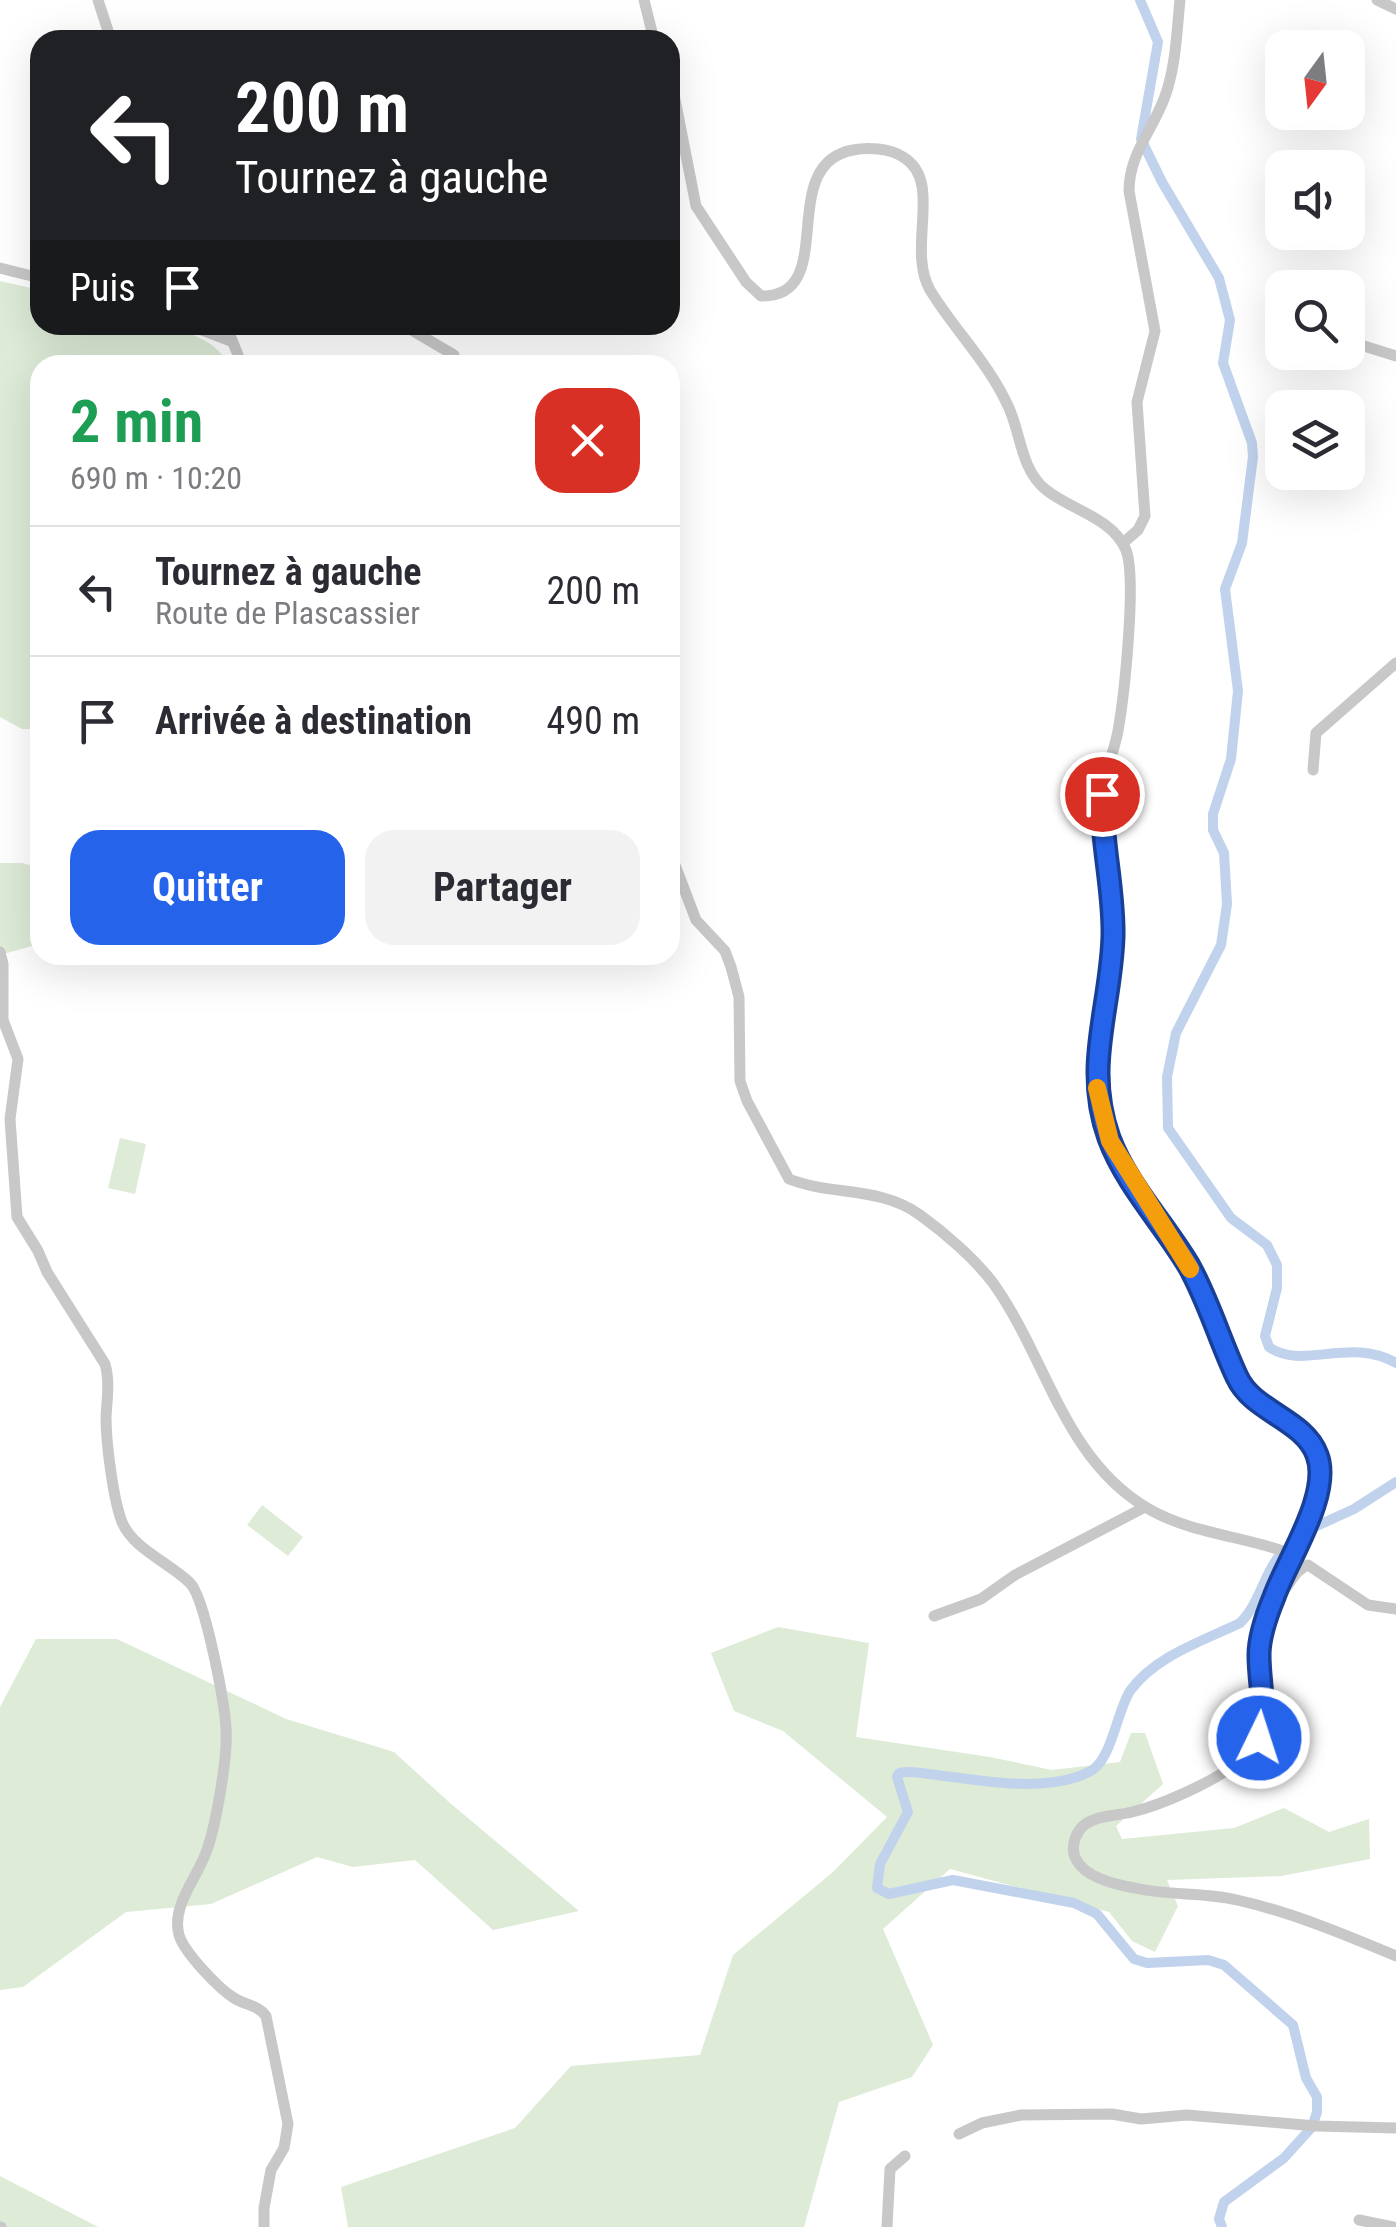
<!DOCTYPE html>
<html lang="fr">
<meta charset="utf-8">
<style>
body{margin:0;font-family:"Roboto Condensed",sans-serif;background:#f2f2f3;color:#2b2b33;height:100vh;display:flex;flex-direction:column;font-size:38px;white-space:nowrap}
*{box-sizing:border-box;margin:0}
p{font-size:32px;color:#7c7c81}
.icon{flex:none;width:55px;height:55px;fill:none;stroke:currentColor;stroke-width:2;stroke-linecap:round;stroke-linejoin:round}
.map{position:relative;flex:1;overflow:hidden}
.sheet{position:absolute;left:30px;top:355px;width:650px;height:610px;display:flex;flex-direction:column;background:#fff;border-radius:30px;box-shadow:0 10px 40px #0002}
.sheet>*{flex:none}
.top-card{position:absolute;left:30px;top:30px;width:650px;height:305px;border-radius:30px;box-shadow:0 10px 40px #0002;background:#202124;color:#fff;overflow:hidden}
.needle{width:65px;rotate:195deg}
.controls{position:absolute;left:1265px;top:30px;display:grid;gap:20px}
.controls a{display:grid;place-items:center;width:100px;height:100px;border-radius:20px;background:#fff;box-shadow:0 10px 40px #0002;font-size:50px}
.pin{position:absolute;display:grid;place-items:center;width:85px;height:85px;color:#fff;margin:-42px;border:5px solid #fff;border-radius:50%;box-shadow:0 2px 10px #0007}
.me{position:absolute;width:110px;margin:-55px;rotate:4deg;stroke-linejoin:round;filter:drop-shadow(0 0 8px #0008)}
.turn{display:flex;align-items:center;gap:35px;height:210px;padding:0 40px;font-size:45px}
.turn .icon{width:130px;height:130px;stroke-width:2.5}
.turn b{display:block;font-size:70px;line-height:85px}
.then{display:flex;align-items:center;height:95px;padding:0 40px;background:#0003;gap:20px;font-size:38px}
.round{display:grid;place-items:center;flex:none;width:105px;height:105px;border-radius:30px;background:#f2f2f3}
.headline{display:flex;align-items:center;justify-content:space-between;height:170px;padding:0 40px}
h1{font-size:60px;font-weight:700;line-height:75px;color:#1e9e55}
.primary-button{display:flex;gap:20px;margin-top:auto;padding:20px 40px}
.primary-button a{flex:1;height:115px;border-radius:30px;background:#2563eb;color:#fff;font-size:40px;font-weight:700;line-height:115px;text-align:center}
.primary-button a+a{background:#f2f2f3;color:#2b2b33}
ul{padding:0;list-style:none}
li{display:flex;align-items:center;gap:30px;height:130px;padding:0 40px;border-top:2px solid #e1e1e2}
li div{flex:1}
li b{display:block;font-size:38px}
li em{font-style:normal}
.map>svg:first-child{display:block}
</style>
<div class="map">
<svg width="1396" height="2227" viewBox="0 0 1396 2227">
<rect width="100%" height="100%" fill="#fff"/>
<!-- green -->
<g fill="#ddebd7">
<path d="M0 281 40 290V325C93 325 201 311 229 365H40V729H22L0 717Z"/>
<polygon points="0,863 22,863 40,868 39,944 0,955"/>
<polygon points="120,1138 146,1144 135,1194 108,1188"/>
<polygon points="262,1505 303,1537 288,1556 247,1525"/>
<polygon points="778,1627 869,1643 856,1737 990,1757 1052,1770 1120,1762 1131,1733 1145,1733 1163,1784 1116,1826 1122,1839 1234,1828 1284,1808 1329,1832 1369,1819 1370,1859 1281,1876 1167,1880 1178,1906 1155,1952 1132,1941 1109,1912 950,1869 883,1929 933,2045 912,2077 839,2102 804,2227 348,2227 341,2187 515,2128 571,2066 700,2055 733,1955 833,1872 887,1817 783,1731 734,1711 711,1653"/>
<polygon points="36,1639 117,1639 286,1719 394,1752 450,1803 579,1911 493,1930 415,1860 353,1867 317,1857 211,1904 126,1912 23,1987 0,1990 0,1707"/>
<polygon points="0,2176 98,2227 0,2227"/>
</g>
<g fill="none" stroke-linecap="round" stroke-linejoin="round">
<!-- canal -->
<g stroke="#c1d2ed" stroke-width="10">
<path d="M1140 0 1158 42 1141 139 1162 182 1219 278 1230 320 1223 363 1252 443 1253 457 1242 543 1225 589 1238 691 1231 759 1213 814V830L1224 853 1227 904 1221 945 1176 1033 1167 1077 1168 1128 1231 1218 1267 1245 1277 1265V1288L1265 1336 1269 1347C1302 1371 1350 1336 1396 1363"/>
<polyline points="1310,1529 1354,1509 1396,1482"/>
<path d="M1280 1555C1263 1575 1259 1605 1240 1623 1203 1641 1155 1656 1130 1691 1116 1713 1112 1761 1089 1772 1046 1793 984 1781 937 1775 924 1774 912 1770 899 1773L897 1777 908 1812 880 1864 877 1888 889 1894 953 1880 1074 1903 1097 1914 1134 1959 1147 1963 1208 1960 1224 1965 1293 2025 1306 2078 1317 2097V2112L1313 2124"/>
<polyline points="1222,2227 1219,2219 1224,2202 1284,2158 1312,2127"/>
</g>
<!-- minor -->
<g stroke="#c8c8c8" stroke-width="11">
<polyline points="98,0 111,40"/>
<polyline points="644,0 654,40"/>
<polyline points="1377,0 1396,9"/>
<path d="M670 74 696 206 746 282 761 296C841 298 774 164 853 150 867 147 890 148 903 157 944 181 906 248 930 290 955 331 989 363 1009 408 1021 435 1021 469 1045 489 1070 510 1112 517 1126 550 1137 579 1124 697 1118 731 1114 752 1105 772 1102 793 1098 823 1110 854 1113 883 1114 900 1114 918 1113 935 1111 987 1092 1038 1097 1089 1104 1160 1159 1212 1191 1272 1210 1307 1226 1374 1253 1400 1281 1427 1326 1436 1319 1485 1311 1539 1270 1587 1261 1643 1254 1687 1279 1730 1237 1763 1213 1782 1162 1805 1132 1812 1116 1816 1096 1815 1083 1826 1074 1835 1070 1850 1077 1861 1087 1878 1117 1885 1135 1888 1169 1896 1204 1892 1237 1900 1291 1912 1346 1935 1396 1956"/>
<polyline points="0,268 40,278"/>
<polyline points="189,325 231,341"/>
<polyline points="226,325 242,365"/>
<polyline points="403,325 454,355"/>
<polyline points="1348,341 1396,356"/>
<path d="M1123 543 1138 530 1145 516 1137 402 1155 331 1129 191C1129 150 1158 125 1168 87 1176 60 1177 29 1180 0"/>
<polyline points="1313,770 1316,733 1396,663"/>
<path d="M670 852 696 920 725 951 731 967 739 997 740 1081 747 1101 789 1179C832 1196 880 1186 920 1215 945 1233 975 1259 993 1283 1047 1358 1063 1458 1147 1508 1191 1534 1245 1536 1292 1554"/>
<path d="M0 952 3 964V1020L18 1059 10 1119 17 1217 38 1251 47 1272 105 1364C110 1381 107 1399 106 1417 106 1442 113 1499 122 1522 133 1549 170 1563 190 1583 205 1598 225 1704 226 1729 228 1757 216 1824 207 1850 198 1877 171 1905 179 1935 184 1952 218 1988 234 1998 245 2005 258 2005 266 2016L288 2124 284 2148 271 2170 264 2208V2227"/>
<path d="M1274 1597C1290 1591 1291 1571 1308 1565L1368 1605 1396 1609"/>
<polyline points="934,1616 981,1599 1015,1575 1145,1507"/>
<polyline points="959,2134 982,2123 1021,2115 1112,2114 1141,2119 1187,2115 1316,2126 1396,2128"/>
<polyline points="1359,2220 1393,2227"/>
<polyline points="0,2227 1,2227"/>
<polyline points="887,2227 890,2169 905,2156"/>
</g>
</g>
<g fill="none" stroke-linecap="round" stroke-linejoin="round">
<defs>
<path id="route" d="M1102 794C1101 842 1114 888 1113 936 1111 1008 1083 1066 1109 1138 1126 1184 1164 1224 1189 1266 1209 1302 1220 1341 1237 1377 1253 1412 1304 1419 1317 1455 1332 1494 1287 1560 1274 1597 1267 1614 1259 1636 1259 1655 1259 1684 1267 1710 1259 1738"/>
</defs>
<!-- route casing -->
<use href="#route" stroke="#184099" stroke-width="25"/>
<!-- route -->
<use href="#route" stroke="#2563eb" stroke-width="18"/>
<!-- slow -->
<polyline stroke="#f59e0b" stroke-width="18" points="1097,1088 1110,1141 1190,1269"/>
</g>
</svg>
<div class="controls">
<a><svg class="needle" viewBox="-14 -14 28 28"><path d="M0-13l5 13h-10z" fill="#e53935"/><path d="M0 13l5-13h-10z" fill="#7c7c81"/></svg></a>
<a><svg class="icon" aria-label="sound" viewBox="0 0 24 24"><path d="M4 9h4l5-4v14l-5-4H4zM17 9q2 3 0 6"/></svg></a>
<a><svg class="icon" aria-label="search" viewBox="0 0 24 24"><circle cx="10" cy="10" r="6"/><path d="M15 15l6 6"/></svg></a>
<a><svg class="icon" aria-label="layers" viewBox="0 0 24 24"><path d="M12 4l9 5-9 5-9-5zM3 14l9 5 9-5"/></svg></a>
</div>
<div class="pin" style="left:1102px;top:794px;background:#d93025"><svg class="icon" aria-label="arrive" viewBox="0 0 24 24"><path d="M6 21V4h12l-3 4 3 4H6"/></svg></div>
<svg class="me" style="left:1259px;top:1738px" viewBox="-20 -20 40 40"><circle r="17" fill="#2563eb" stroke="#fff" stroke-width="3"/><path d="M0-11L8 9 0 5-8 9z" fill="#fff"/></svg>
<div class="top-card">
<div class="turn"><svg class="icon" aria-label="left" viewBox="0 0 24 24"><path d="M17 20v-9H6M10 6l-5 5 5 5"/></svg><div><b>200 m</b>Tournez à gauche</div></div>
<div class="then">Puis<svg class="icon" aria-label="arrive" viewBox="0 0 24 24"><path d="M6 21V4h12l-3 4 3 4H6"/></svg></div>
</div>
<section class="sheet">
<div class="headline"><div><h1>2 min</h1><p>690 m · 10:20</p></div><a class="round" style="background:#d93025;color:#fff"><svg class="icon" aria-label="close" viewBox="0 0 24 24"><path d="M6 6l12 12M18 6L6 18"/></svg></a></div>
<ul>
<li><svg class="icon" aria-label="left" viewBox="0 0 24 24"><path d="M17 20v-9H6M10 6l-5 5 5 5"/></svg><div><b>Tournez à gauche</b><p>Route de Plascassier</p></div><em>200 m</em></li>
<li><svg class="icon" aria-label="arrive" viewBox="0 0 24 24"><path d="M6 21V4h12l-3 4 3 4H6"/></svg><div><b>Arrivée à destination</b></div><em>490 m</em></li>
</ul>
<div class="primary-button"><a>Quitter</a><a>Partager</a></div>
</section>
</div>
